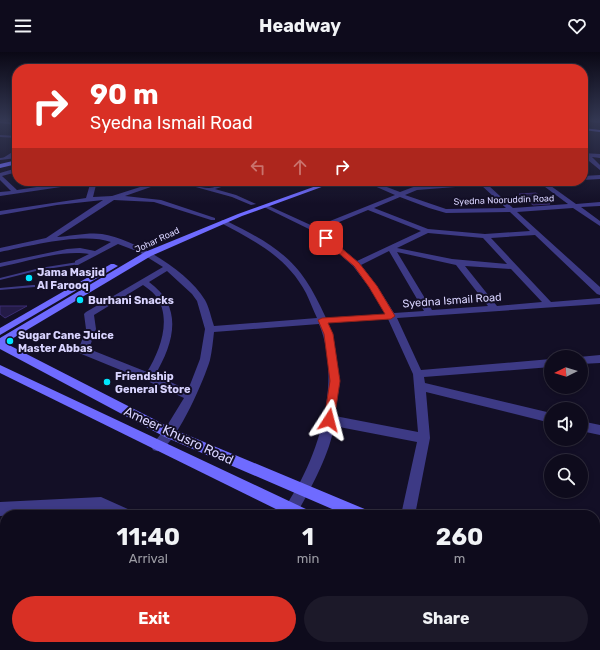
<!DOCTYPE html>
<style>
body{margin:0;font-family:Rubik,sans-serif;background:#1c1929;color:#f1f3f6;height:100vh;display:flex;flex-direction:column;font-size:15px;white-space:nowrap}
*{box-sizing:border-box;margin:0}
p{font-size:13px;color:#9b9ba3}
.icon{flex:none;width:22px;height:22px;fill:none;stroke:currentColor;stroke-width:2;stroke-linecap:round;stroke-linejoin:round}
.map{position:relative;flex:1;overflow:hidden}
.drawer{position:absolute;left:0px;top:458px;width:600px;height:140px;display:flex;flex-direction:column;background:#0e0b1c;border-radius:16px 16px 0 0;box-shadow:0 2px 6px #0003,0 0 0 1px #2e2b3b}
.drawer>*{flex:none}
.top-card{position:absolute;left:12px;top:12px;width:576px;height:122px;border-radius:16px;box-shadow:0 2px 6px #0003,0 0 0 1px #2e2b3b;background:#d93025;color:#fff;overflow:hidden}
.needle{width:26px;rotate:265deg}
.buttons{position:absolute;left:544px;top:298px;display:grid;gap:8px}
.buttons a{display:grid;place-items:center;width:44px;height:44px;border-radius:50%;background:#0e0b1c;box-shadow:0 2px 6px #0003,0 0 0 1px #2e2b3b;font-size:20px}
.pin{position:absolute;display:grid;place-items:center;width:34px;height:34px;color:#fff;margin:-17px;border-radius:8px;box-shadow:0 2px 6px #0006}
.me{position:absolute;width:44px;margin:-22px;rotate:9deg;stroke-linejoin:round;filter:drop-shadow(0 0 3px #0008)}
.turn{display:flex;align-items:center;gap:14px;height:84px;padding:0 12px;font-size:18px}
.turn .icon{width:52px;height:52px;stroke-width:2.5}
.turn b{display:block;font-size:28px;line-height:34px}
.lanes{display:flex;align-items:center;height:38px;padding:0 12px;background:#0003;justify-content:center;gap:20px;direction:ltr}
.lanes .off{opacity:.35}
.eta{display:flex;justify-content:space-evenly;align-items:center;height:68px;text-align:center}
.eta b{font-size:24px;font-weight:700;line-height:28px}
.button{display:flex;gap:8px;margin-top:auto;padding:8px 12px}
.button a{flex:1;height:46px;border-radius:24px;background:#d93025;color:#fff;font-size:16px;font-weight:700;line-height:46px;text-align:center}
.button a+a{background:#1c1929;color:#f1f3f6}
header{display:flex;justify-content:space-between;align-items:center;height:52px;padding:0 12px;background:#0e0b1c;font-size:18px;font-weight:700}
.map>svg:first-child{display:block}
</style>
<header><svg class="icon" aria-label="menu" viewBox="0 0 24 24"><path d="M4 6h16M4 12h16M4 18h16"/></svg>Headway<svg class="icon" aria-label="heart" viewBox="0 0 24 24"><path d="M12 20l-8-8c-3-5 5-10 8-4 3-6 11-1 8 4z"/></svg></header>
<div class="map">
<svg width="600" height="598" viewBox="0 0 600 598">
<rect width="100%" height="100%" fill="#130f26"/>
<!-- green -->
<polygon fill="#12302f" points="9,593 90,593 92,598 0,598 0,597"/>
<!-- building -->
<g fill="#241b47" stroke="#3b2d73">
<polygon points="536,141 550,152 533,153 519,142"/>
<polygon points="0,254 27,254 5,266 0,262"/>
</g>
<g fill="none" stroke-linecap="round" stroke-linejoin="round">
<!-- lane -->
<g fill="#3d3a85" fill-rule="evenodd">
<polygon points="17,104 17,106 0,108 0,106"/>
<polygon points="78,210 80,210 80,212 40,218 0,228 0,226 40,216"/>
<polygon points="33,233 35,233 35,235 0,238 0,236"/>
</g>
<!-- street -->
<g fill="#3d3a85" fill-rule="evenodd">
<polygon points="0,69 17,71 17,73 0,71"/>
<polygon points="591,69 600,69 600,71 591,70"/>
<polygon points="0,83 17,84 17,86 0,85"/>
<polygon points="17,97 17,101 8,107 3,106"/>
<polygon points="583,101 600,102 600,106 592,105 600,113 600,118 589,109 587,105 583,105"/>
<polygon points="17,116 17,120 2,124 17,138 76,129 91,129 88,131 0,144 0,140 11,139 0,128 0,121"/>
<polygon points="600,123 600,127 583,128 583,124"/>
<path d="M91 129H97L93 145 112 144 159 129H168L125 144 161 148 215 166V168H211L154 150 114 148 57 185C70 184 90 180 102 182 136 188 187 218 205 248 209 255 211 265 214 274L317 266C313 258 310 249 306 241 287 205 255 189 221 171V169L223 168C232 171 240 176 248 180 291 203 306 222 326 266L385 262 369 235 353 214 313 179 264 155 269 154 315 175 395 143 363 129H371L400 140 416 134 478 130 477 129H523L520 131 488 133 513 156 568 152 537 129H544L576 152 600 150V154L581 155 600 169V174L573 156 517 160 600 235V243L597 242 535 183 491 186 551 250 600 246V252L397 266 421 318 551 307V315L424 325 425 331 551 361V371L426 340 430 386 415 463H401L417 390 334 374C330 402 310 438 296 463H287L284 458C288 450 293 442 298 434 323 388 340 323 319 272L214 280C213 289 212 299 210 308 204 328 179 386 161 398 158 400 156 399 153 398L151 394 165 377 184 346 145 328 79 301 78 299 86 277 84 262 86 260 163 215 139 200 118 192 78 213H75V209L89 202C64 197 25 210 0 215V211L67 197 80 196 95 199 111 190C83 180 29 194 0 200V196L46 186 103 148 57 153 0 163V159L86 146ZM481 133 506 156 446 157 405 143 417 138ZM400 145 429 156 446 161 510 160 530 179 485 182 428 177 374 156ZM368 158 421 179 357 209 320 178ZM428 181 483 186 507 212 452 207 397 196ZM389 199 424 259 394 261 377 234 361 213ZM397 200 456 213 488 254 432 258ZM465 214 511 217 542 250 497 254ZM167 219 192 242 197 249 205 277 200 307 188 338 155 323C174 291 184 255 149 230ZM143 233C147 236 152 239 155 243 173 265 160 299 147 320L89 297 96 277 94 263ZM388 267 413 322 418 380 335 364 340 329 333 282 328 271Z"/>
<path d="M174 129C186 129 199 136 209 136 219 135 228 129 240 129L215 137 236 143 256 152 251 153 232 145Z"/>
<polygon points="600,303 600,311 581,312 581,305 579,305"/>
<polygon points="581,369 600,373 600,383 581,379"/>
<polygon points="101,445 130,458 132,463 110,463 100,459 0,464 0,450"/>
<polygon points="358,593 380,593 382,598 360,598"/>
</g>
<!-- secondary -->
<g fill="#6f6bff" fill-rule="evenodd">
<polygon points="583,76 600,78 600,80 583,78"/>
<polygon points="17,108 17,112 0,116 0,112"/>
<polygon points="330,129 338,129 242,164 151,204 5,291 173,377 367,458 369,463 346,463 165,385 0,297 0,286 145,200 238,162"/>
<polygon points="111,212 114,212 118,214 0,283 0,276"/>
<polygon points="0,313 308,458 310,463 288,463 0,321"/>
<polygon points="595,543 600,545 600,561 595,559"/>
<polygon points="595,571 600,572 600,590 595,587"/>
</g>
</g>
<!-- sky -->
<linearGradient id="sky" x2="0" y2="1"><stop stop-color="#0a0815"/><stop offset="0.45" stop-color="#333752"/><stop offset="1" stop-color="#333752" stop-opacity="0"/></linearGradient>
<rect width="600" height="152" fill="url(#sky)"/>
<!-- route -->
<polygon fill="#d93025" stroke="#8d1f18" points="323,185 328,185 359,211 377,234 395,264 391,267 328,271 333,282 340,329 334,368 333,372 329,373 325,372 324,368 330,329 324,282 318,268 322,266 385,262 369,235 354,214 323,188"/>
<!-- markers -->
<g fill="#00e5ff" stroke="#130f26" stroke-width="1.5">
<circle cx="29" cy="226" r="4"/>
<circle cx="80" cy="248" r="4"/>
<circle cx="10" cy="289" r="4"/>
<circle cx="107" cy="330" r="4"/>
</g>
<g text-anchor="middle" stroke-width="4" stroke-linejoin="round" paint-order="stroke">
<!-- far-street labels -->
<g font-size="9" fill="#d9d4ff" stroke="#130f26">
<text transform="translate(504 148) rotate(-2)" y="3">Syedna Nooruddin Road</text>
<text transform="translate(157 188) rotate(-25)" y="3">Johar Road</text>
</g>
<!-- poi labels -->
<g font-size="11" font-weight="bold" fill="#d9d4ff" stroke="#130f26" text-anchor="start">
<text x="37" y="224">Jama Masjid<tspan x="37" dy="13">Al Farooq</tspan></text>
<text x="88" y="252">Burhani Snacks</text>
<text x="18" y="287">Sugar Cane Juice<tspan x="18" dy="13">Master Abbas</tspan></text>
<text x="115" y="328">Friendship<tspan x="115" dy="13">General Store</tspan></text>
</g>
<!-- street labels -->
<g font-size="11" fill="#d9d4ff" stroke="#130f26">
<text transform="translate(452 248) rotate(-4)" y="4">Syedna Ismail Road</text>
</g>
<!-- near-street labels -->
<g font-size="13" fill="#d9d4ff" stroke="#130f26">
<text transform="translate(179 383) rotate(25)" y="5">Ameer Khusro Road</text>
</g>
</g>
</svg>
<div class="buttons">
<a><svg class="needle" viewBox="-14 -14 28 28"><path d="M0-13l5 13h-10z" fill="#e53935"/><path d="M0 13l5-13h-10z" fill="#9b9ba3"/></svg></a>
<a><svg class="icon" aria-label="sound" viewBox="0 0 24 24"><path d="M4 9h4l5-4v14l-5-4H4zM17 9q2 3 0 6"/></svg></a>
<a><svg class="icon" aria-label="search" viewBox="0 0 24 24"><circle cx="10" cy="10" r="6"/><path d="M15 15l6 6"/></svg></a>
</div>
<div class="pin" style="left:326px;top:186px;background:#d93025"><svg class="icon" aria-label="arrive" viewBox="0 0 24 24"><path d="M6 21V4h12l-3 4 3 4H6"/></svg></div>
<svg class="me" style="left:329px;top:368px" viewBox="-20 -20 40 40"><path d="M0-17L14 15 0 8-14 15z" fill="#d93025" stroke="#fff" stroke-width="4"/></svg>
<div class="top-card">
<div class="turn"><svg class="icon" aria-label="right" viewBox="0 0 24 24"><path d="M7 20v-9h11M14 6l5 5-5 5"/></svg><div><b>90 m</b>Syedna Ismail Road</div></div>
<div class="lanes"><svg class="icon off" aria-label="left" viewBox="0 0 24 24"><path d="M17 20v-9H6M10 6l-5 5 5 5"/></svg><svg class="icon off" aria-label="ahead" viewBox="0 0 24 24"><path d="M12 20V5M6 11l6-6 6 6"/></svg><svg class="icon" aria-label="right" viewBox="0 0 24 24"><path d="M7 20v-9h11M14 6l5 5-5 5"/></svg></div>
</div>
<section class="drawer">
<div class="eta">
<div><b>11:40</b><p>Arrival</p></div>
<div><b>1</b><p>min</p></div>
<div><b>260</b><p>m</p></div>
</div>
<div class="button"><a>Exit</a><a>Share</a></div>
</section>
</div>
